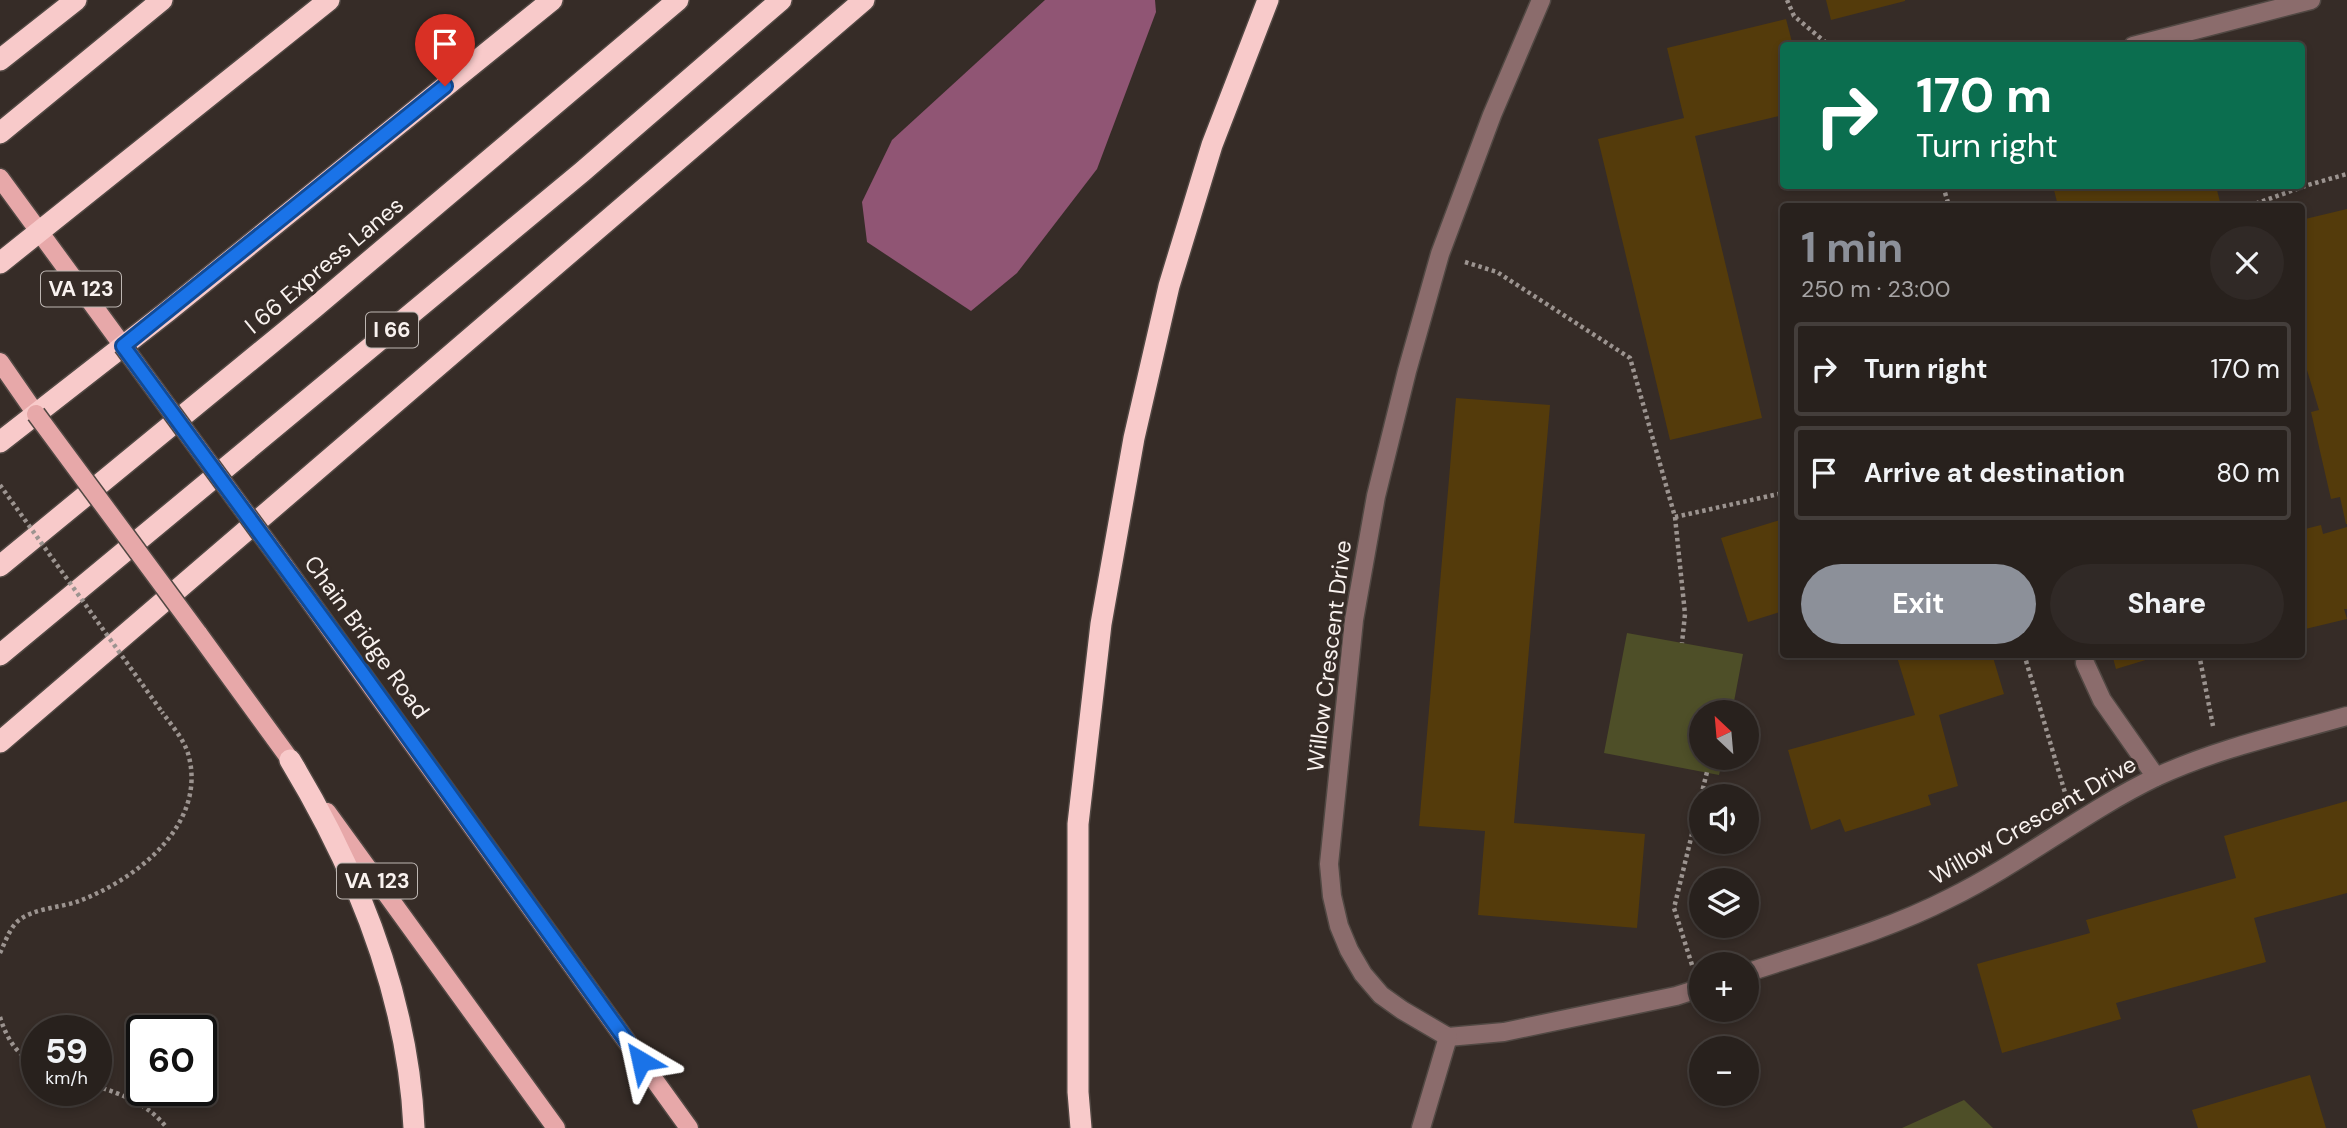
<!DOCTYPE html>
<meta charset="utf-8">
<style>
body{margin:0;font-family:"DM Sans",sans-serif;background:#302926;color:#f1f3f6;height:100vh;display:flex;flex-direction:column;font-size:26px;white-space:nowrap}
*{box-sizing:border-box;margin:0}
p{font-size:23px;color:#a5a3a4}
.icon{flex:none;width:38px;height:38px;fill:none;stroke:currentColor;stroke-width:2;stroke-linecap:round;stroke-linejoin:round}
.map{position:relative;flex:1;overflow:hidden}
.drawer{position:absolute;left:1780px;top:203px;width:525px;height:455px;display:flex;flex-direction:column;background:#28211d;border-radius:7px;box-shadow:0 4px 10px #0003,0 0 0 2px #443e3b}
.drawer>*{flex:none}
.hud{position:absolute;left:1780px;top:42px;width:525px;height:147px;border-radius:7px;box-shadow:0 4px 10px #0003,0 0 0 2px #443e3b;background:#0b6e4f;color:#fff;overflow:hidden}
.needle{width:46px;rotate:334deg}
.buttons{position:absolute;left:1689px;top:700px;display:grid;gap:14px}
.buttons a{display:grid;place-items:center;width:70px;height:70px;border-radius:50%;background:#28211d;box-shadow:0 4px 10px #0003,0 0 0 2px #443e3b;font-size:35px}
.speed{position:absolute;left:21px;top:1015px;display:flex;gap:14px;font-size:35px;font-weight:700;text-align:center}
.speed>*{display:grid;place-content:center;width:91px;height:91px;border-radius:50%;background:#28211d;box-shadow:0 4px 10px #0003,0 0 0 2px #443e3b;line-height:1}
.speed small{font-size:18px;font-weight:400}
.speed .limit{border:4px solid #111;border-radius:10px;background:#fff;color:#111}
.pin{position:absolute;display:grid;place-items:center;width:60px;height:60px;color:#fff;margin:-72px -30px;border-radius:50% 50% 50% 0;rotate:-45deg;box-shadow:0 0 7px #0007}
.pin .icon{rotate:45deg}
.me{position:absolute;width:77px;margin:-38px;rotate:324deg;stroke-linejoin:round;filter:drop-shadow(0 0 5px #0008)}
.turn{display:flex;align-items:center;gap:24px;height:147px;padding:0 21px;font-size:32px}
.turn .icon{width:91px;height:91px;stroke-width:2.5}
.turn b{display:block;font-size:49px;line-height:60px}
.round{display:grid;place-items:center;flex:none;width:74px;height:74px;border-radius:37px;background:#302926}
.headline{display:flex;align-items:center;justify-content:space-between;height:119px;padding:0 21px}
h1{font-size:42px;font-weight:700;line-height:52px;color:#8c9099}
.cta{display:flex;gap:14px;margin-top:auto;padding:14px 21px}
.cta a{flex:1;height:80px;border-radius:42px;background:#8c9099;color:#fff;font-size:28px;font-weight:700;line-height:80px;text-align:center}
.cta a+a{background:#302926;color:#f1f3f6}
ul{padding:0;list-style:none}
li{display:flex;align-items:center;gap:21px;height:94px;margin:0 14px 10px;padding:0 7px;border:4px solid #443e3b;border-radius:7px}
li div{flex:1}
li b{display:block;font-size:26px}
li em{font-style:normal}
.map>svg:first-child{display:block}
</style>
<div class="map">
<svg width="2347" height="1128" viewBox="0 0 2347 1128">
<rect width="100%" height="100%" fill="#362c27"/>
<!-- green -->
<g fill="#4e4f28">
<polygon points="1627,633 1743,654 1732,712 1701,712 1701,758 1723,758 1719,775 1604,753"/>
<polygon points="1964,1100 1993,1128 1902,1128"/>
</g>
<!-- water -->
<polygon fill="#905574" points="1045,0 1155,0 1156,12 1097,169 1017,273 971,311 867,242 862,202 892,140"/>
<!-- building -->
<g fill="#543b0b">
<polygon points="1826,0 1905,0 1905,1 1831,20"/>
<polygon points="1786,19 1793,46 1783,46 1783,115 1695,136 1762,418 1670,440 1598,139 1684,118 1667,48"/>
<polygon points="2053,186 2216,186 2220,202 2202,206 2058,206"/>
<polygon points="2347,209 2347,524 2346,524 2340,497 2331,499 2311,412 2319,410 2301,350 2301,220"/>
<polygon points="1456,398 1550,405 1514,823 1645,834 1637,928 1478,915 1485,831 1419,826"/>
<polygon points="1783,519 1783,611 1748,622 1721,538"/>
<polygon points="2321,525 2323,534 2347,527 2347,609 2344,609 2347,619 2301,630 2301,530"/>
<polygon points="1896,654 1992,654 2004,694 1939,715 1958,786 1928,795 1931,805 1845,832 1840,819 1811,830 1788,750 1915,715"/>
<polygon points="2112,654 2162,654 2162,655 2116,669"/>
<polygon points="2347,801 2347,893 2254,918 2266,962 2116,1003 2121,1019 2002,1053 1977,964 2090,933 2086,920 2236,878 2224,836"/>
<polygon points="2310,1075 2326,1128 2198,1128 2192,1110"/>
</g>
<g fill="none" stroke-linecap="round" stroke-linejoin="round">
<defs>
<g id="service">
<polyline points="1541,0 1492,115 1440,254 1407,371 1376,496 1354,620 1329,864 1332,896 1339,926 1349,950 1363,974 1381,995 1402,1010 1448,1037 1504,1032 1676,996 1701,988"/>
<polyline points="2133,46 2311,0"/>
<polyline points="2085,663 2102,700 2156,777"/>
<path d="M1746 973C1815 950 1886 931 1950 898 2021 863 2084 812 2156 777 2216 749 2283 734 2347 716"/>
</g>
<polyline id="minor" points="1421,1128 1448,1037"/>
<g id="primary">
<polyline points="0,178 123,346"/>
<polyline points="0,362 36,414"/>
<polyline points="283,564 689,1128"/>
<polyline points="198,633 297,769"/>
<polyline points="327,812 556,1128"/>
</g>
<g id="motorway">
<polyline points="0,60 76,0"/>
<polyline points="0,133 162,0"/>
<polyline points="0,263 329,0"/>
<polyline points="0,442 168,311 552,0"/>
<polyline points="0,566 314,308 678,0"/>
<polyline points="0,655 582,172 781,0"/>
<polyline points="0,742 864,0"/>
<path d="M290 760C357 871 408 996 414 1128"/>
<polyline points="1081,1128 1078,1092 1078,824 1101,624 1134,438 1169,286 1212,145 1268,0"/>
</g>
</defs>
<!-- service casing -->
<use href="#service" stroke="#514843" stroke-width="21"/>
<!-- minor casing -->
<use href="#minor" stroke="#514843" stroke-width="21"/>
<!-- primary casing -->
<use href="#primary" stroke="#514843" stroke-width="21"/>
<!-- motorway casing -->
<use href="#motorway" stroke="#514843" stroke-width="24"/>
<!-- path -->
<g stroke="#9c9490" stroke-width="4.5" stroke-dasharray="3.5 3.5" stroke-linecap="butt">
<polyline points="1787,0 1794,16 1830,46"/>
<polyline points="1943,186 1949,206"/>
<polyline points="2249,206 2308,185 2347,174"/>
<polyline points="1465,262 1497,272 1630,358 1675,517 1783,493"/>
<polyline points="1675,517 1685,614 1682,643"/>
<polyline points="2024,654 2066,796"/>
<polyline points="2199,654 2213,726"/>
<polyline points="1701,796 1707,772"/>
<path d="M0 953C5 943 9 929 18 921 33 908 60 908 79 901 135 880 206 826 189 757 185 740 172 726 162 712"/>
<polyline points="1692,965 1674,908 1701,797"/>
<path d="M0 1017C6 1037 17 1056 37 1065"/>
<path d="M96 1086C124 1095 148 1104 167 1128"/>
</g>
<!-- service -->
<use href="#service" stroke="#8b6c6c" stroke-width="18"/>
<!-- minor -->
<use href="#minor" stroke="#8b6c6c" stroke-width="18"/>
<!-- primary -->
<use href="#primary" stroke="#e7a8a9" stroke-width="18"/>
<!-- motorway -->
<use href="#motorway" stroke="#f8caca" stroke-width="21"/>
<defs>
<g id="primary-bridge">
<polyline points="123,346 283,564"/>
<polyline points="36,414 198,633"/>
</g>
</defs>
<!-- primary-bridge casing -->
<use href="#primary-bridge" stroke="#514843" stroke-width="21" stroke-linecap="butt"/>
<!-- path-bridge -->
<polyline stroke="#9c9490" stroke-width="4.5" stroke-dasharray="3.5 3.5" stroke-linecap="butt" points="0,485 162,712"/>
<!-- primary-bridge -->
<use href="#primary-bridge" stroke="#e7a8a9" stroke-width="18"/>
</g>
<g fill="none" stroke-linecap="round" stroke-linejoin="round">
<defs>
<polyline id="route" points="445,86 123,346 356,664 641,1061"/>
</defs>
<!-- route casing -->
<use href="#route" stroke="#114b97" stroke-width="18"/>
<!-- route -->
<use href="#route" stroke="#1a73e8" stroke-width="12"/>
</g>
<g text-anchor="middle" stroke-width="6" stroke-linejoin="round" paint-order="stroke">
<!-- shield labels -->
<g fill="#362c27" stroke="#beb7b3" stroke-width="2">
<rect x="41" y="271.5" width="80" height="35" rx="5"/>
<rect x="366" y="312.5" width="52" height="35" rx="5"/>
<rect x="337" y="863.5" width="80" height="35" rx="5"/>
</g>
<g font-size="21" font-weight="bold" fill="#f9f2ef">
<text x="81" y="296">VA 123</text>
<text x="392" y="337">I 66</text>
<text x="377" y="888">VA 123</text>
</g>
<!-- street labels -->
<g font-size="23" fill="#f9f2ef" stroke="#362c27">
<text transform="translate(324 265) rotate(-40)" y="8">I 66 Express Lanes</text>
<text transform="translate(367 637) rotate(54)" y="8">Chain Bridge Road</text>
<text transform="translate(1329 656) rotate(-83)" y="8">Willow Crescent Drive</text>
<text transform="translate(2033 820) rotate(-30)" y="8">Willow Crescent Drive</text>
</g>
</g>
</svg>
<div class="buttons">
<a><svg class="needle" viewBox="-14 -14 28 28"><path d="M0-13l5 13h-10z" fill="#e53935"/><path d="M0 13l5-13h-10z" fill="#a5a3a4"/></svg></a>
<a><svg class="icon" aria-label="sound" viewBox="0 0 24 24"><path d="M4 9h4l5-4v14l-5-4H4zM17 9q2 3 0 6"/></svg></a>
<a><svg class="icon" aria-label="layers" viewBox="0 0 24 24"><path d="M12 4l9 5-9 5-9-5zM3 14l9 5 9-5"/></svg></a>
<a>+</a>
<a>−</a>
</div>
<div class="speed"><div>59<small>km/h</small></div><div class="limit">60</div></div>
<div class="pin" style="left:445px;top:86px;background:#d93025"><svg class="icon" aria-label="arrive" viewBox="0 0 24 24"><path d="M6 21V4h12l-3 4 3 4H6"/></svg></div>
<svg class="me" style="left:641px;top:1061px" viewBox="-20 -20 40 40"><path d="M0-17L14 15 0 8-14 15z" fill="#1a73e8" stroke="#fff" stroke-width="4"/></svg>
<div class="hud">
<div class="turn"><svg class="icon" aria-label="right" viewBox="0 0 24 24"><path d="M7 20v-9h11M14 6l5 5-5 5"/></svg><div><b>170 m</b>Turn right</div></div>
</div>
<section class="drawer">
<div class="headline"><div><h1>1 min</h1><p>250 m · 23:00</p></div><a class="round"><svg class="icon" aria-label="close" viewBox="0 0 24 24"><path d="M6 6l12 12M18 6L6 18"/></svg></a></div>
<ul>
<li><svg class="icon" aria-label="right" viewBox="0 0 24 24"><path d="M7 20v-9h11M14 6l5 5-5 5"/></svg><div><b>Turn right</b></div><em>170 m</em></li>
<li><svg class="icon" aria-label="arrive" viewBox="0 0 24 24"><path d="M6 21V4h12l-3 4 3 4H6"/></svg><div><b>Arrive at destination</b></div><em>80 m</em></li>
</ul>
<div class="cta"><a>Exit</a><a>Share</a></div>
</section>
</div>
